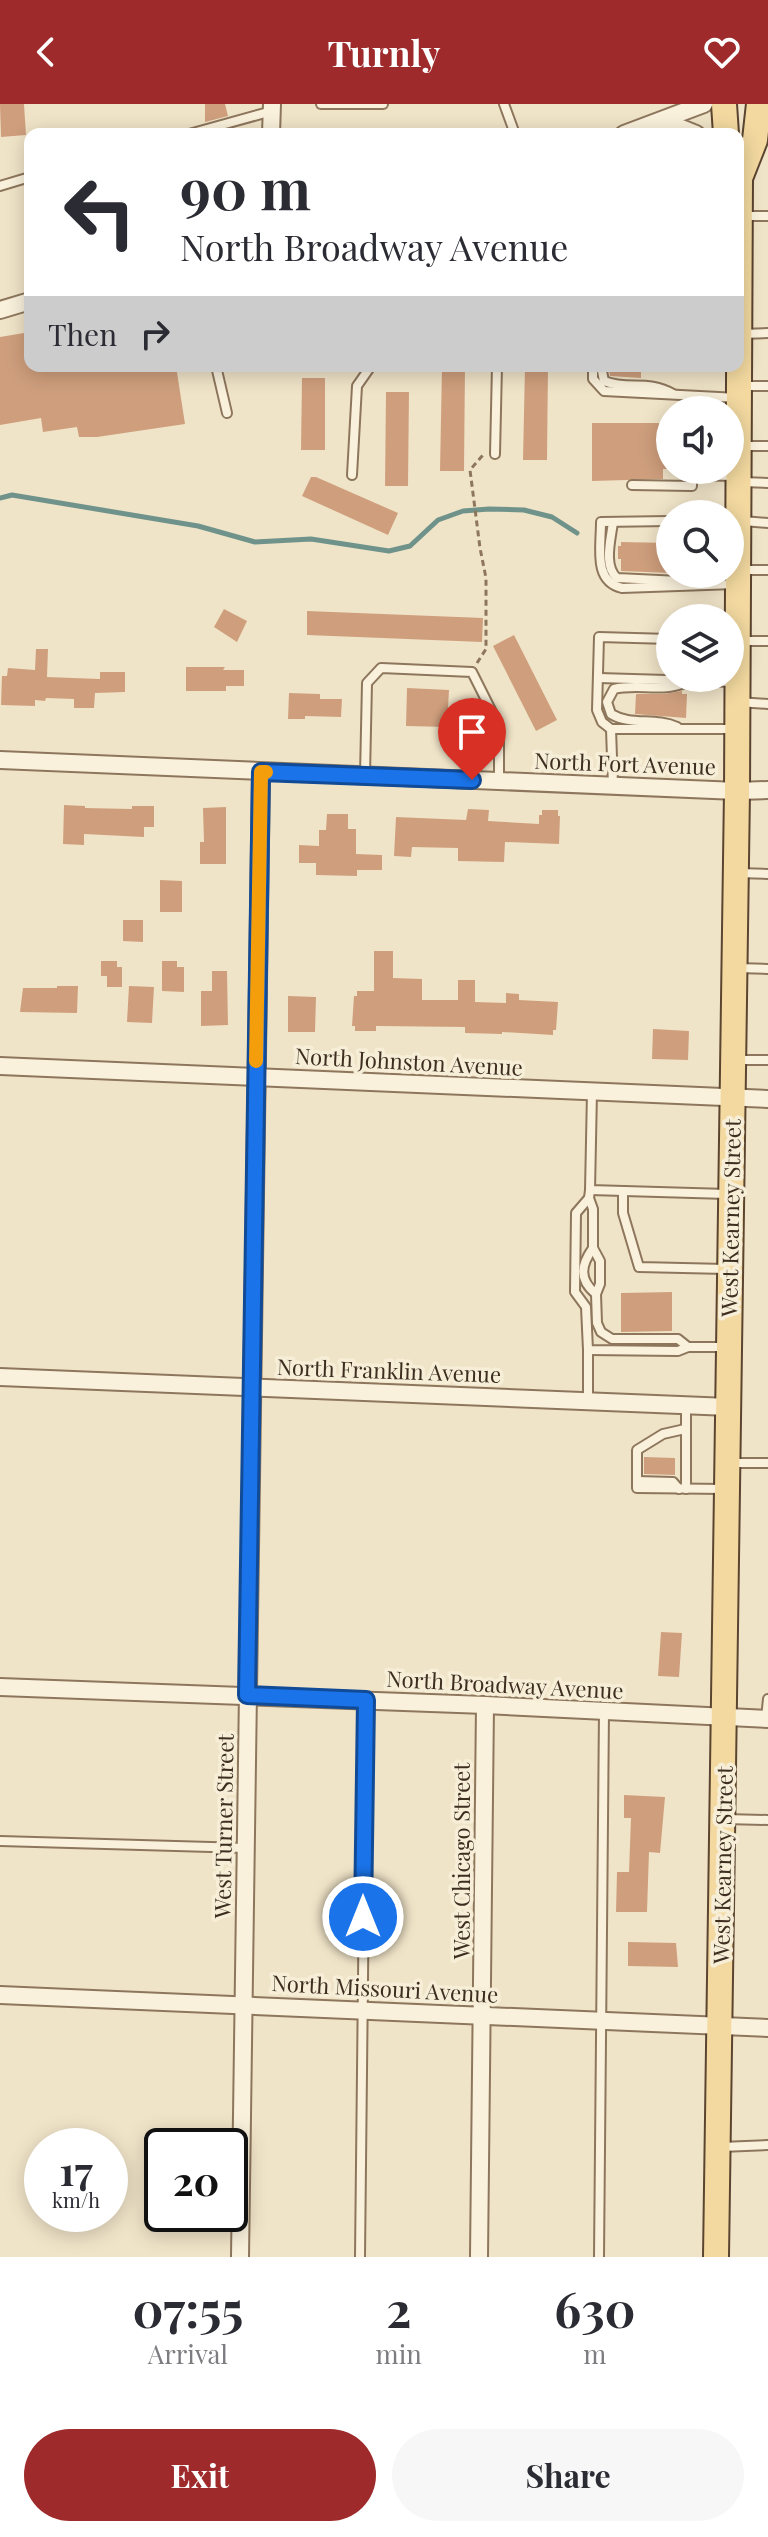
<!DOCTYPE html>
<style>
body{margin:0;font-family:"Playfair Display",serif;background:#f7f7f7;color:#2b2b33;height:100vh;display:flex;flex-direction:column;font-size:30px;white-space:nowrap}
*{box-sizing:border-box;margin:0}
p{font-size:26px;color:#7c7c81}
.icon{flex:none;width:44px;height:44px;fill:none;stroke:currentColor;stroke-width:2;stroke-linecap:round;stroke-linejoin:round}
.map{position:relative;height:2153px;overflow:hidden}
.sheet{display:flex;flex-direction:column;background:#fff;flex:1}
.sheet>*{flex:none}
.top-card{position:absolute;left:24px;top:24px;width:720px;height:244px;border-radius:16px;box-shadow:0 4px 20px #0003;background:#fff;color:#2b2b33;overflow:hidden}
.controls{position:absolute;left:656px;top:292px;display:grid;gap:16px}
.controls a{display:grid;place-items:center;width:88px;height:88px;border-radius:50%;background:#fff;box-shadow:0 4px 20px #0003;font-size:40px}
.speed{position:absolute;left:24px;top:2024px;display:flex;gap:16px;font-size:40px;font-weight:700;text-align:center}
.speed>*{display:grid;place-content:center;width:104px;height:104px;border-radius:50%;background:#fff;box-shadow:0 4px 20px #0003;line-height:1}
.speed small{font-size:20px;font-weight:400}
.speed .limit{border:4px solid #111;border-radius:12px;background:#fff;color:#111}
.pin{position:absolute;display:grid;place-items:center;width:68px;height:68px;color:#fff;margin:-82px -34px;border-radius:50% 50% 50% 0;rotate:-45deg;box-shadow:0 0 8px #0007}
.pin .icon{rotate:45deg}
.me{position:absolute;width:88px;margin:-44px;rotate:0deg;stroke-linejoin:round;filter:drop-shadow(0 0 6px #0008)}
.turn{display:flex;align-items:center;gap:28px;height:168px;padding:0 24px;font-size:36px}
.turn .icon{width:104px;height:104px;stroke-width:2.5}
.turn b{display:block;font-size:56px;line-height:68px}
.then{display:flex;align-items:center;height:76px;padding:0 24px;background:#0003;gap:16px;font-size:30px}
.eta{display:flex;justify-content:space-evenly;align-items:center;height:136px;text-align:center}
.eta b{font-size:48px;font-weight:700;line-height:56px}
.primary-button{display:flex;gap:16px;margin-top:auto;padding:16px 24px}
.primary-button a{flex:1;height:92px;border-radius:48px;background:#9e2a2b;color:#fff;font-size:32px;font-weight:700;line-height:92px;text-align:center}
.primary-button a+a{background:#f7f7f7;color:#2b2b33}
header{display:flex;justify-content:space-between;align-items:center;height:104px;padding:0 24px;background:#9e2a2b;color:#fff;font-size:36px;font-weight:700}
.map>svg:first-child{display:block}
</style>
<header><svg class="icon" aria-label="back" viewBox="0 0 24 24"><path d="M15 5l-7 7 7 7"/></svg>Turnly<svg class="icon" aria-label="heart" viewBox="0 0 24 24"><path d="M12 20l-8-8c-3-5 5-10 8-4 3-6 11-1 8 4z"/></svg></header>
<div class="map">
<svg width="768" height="2153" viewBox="0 0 768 2153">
<rect width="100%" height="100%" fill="#f0e4c8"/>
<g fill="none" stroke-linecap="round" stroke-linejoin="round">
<!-- stream -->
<polyline stroke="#6f938a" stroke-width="5" points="0,394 12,391 198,422 255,438 311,435 389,447 410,442 438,416 463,407 489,405 524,406 552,413 577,429"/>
</g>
<!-- building -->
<g fill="#cf9f7d">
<polygon points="0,0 24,0 26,31 1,33"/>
<polygon points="205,0 225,0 228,12 205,18"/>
<polygon points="30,228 30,262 176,262 185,320 97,333 79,333 77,323 43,328 41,314 0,321 0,233"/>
<polygon points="442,262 465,262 464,367 440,367"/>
<polygon points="525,262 548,262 547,356 523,356"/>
<polygon points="608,262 641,262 641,274 610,272"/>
<polygon points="302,274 325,274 325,346 301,346"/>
<polygon points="386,288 409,288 408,382 385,382"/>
<polygon points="592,319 663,319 664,330 667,330 668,365 663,365 663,375 592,377"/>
<polygon points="311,373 316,373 398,409 388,431 302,392"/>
<polygon points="621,438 670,439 670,469 621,467 621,455 618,455 618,442 621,442"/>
<polygon points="224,505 247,517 237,538 214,523"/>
<polygon points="307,507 483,514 482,538 307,531"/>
<polygon points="514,531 557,616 536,627 493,542"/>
<polygon points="36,545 48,545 47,573 100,575 100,568 125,568 125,588 95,589 94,604 74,604 74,595 46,594 45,597 35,596 35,602 1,601 2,572 7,572 8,564 35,566"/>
<polygon points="186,563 225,563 223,566 244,566 244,582 226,582 226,587 186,587"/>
<polygon points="407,584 449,586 447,623 406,622"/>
<polygon points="682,587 682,590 687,590 686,614 635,610 636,590 664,590"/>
<polygon points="289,589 320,590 320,595 342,595 341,613 305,612 305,615 288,615"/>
<polygon points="64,701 85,702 85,704 132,705 132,702 154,702 154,723 144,723 144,733 84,730 84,741 63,740"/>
<polygon points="226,703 226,760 200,760 200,738 204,738 203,704"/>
<polygon points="468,705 489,706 488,717 539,720 539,711 542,711 542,706 558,706 558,712 560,712 559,740 505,738 504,758 458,757 458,744 412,743 411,753 394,752 396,713 466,716"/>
<polygon points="327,710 348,710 348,725 356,725 356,750 382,751 382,766 357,766 357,772 316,771 316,759 299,759 299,741 319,742 319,726 326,726"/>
<polygon points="160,776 182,777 182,808 160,808"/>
<polygon points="123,816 143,816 143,838 123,837"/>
<polygon points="374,847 393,847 393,874 422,875 422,896 458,896 458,876 475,876 475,898 506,899 506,889 519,890 519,896 558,898 556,926 553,926 553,931 502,928 502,930 465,929 465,923 376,922 376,927 355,927 355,922 352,922 354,892 357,892 357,887 374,887"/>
<polygon points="101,857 117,857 117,863 122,863 122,883 107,883 107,872 101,872"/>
<polygon points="162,857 177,857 177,863 184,863 184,888 162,887"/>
<polygon points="212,867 227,867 228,921 201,922 201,887 212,887"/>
<polygon points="57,882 78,882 77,909 20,908 23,884 57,884"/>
<polygon points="129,882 154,883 152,919 127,918"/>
<polygon points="288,892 316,893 315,928 288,928"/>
<polygon points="653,925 689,927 688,956 652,955"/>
<polygon points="672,1188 672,1227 621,1228 621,1189"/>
<polygon points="644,1353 675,1354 675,1371 644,1370"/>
<polygon points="661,1528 682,1529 679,1573 658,1572"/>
<polygon points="624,1691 665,1693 660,1749 649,1748 647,1808 616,1808 617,1768 629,1768 631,1714 624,1714"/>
<polygon points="628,1838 676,1839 678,1863 628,1862"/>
</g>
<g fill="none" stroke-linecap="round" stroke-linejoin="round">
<defs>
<g id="service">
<polyline points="321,0 383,0"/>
<polyline points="504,0 515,30"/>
<polyline points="189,30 272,7"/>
<polyline points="0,82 30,73"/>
<polyline points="741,112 768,112"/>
<polyline points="741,230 768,229"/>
<polyline points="216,262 227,309"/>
<polyline points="593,262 593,275 604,287 738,294"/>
<path d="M601 262 604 277C629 287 647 275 673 290"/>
<polyline points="741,282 768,282"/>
<polyline points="740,342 768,342"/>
<polyline points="495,350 497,262"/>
<polyline points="693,367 692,371 734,372"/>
<polyline points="352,371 357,282 371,262"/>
<polyline points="741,378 768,379"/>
<polyline points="632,381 692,382 692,371"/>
<path d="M670 417 601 418C601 444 593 477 622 484L735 480"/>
<polyline points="743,417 768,419"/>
<path d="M613 418C611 435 603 462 617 474L680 477 686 481"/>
<polyline points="741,466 768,466"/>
<polyline points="670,535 599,533 597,606 602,618 611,625 733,625"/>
<polyline points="739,537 768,537"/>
<polyline points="599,574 734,578"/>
<polyline points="738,598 768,600"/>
<path d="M677 623C655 613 631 622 611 610L607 598 614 585C638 579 669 590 690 576"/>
<polyline points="611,625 613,682"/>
<polyline points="365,671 367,579 381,564 472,568 499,622 499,676"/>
<polyline points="737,769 768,770"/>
<polyline points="737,864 768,865"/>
<polyline points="734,956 768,956"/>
<polyline points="592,988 590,1086 727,1090"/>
<polyline points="590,1086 589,1094 576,1109 575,1188 586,1203 588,1246 678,1247 688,1243 725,1243"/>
<polyline points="623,1087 623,1109 639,1163 726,1165"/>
<polyline points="589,1094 593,1105 593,1144 600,1157 600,1180 596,1190 597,1219 601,1228 612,1235 678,1235 688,1243"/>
<path d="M593 1144C581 1161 578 1175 596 1190"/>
<polyline points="588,1297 588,1246"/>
<polyline points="686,1302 686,1385"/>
<polyline points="685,1325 663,1330 637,1346 637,1384 725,1385"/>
<polyline points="729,1359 768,1359"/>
<polyline points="637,1377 673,1378 679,1385"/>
<polyline points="766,1614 768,1595"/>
<polyline points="725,1715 768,1716"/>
<polyline points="0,1737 246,1744"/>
<polyline points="721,2043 768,2041"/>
<polyline points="360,2153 366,1597"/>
<polyline points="599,2153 604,1607"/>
</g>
<g id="minor">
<polyline points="657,19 676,22 696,30"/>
<polyline points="271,30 272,0"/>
<polyline points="624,30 704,0"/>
<polyline points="0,206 30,197"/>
<polyline points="0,656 737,687 768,686"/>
<polyline points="0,962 768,995"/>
<polyline points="0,1273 729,1303"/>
<polyline points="0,1583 485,1601 768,1615"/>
<polyline points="0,1891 768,1924"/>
<polyline points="240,2153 261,668"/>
<polyline points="479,2153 485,1601"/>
</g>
<g id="primary">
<polyline points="724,0 726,30"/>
<polyline points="716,2153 737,687 740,74 755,36 759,0"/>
</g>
</defs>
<!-- service casing -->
<use href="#service" stroke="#8d765c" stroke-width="12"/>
<!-- minor casing -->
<use href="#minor" stroke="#8d765c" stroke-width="20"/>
<!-- primary casing -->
<use href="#primary" stroke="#5b4430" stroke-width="28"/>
<!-- path -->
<polyline stroke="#8d765c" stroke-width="3" stroke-dasharray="6 4" stroke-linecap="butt" points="477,559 486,545 486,474 480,444 470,366 483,351"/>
<!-- service -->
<use href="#service" stroke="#faf1dc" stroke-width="8"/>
<!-- minor -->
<use href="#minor" stroke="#faf1dc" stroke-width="16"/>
<!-- primary -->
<use href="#primary" stroke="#f3d9a0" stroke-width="24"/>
</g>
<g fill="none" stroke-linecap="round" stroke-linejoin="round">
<defs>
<polyline id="route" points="363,1813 366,1596 247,1591 261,668 472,676"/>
</defs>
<!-- route casing -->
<use href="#route" stroke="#114b97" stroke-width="20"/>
<!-- route -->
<use href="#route" stroke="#1a73e8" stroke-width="14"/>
<!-- slow -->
<polyline stroke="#f59e0b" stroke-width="14" points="256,957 261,668 266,668"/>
</g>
<g text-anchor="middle" stroke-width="7" stroke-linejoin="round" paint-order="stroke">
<!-- street labels -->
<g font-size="22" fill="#3d2e20" stroke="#f7eed8">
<text transform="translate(625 660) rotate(2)" y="8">North Fort Avenue</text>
<text transform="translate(409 958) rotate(3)" y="8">North Johnston Avenue</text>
<text transform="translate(731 1114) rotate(-89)" y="8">West Kearney Street</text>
<text transform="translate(389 1267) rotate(2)" y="8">North Franklin Avenue</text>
<text transform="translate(505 1581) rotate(3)" y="8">North Broadway Avenue</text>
<text transform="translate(224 1722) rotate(-89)" y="8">West Turner Street</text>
<text transform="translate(462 1757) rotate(-90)" y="8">West Chicago Street</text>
<text transform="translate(723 1761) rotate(-89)" y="8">West Kearney Street</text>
<text transform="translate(385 1885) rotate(3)" y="8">North Missouri Avenue</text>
</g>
</g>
</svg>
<div class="controls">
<a><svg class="icon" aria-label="sound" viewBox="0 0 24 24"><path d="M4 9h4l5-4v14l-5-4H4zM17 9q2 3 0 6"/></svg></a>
<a><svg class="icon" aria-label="search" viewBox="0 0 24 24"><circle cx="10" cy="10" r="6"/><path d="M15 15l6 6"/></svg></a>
<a><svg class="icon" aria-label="layers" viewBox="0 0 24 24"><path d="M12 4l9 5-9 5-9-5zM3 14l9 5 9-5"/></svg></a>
</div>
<div class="speed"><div>17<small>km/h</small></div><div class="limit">20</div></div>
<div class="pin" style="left:472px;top:676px;background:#d93025"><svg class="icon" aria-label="arrive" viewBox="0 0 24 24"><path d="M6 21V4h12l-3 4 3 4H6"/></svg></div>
<svg class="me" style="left:363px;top:1813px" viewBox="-20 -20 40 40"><circle r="17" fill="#1a73e8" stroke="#fff" stroke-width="3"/><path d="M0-11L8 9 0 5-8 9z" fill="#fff"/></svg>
<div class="top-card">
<div class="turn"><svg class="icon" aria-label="left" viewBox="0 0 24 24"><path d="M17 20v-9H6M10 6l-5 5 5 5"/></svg><div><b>90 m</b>North Broadway Avenue</div></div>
<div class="then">Then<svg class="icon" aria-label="right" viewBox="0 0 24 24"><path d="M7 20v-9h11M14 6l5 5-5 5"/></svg></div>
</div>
</div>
<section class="sheet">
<div class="eta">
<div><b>07:55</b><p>Arrival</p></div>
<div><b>2</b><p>min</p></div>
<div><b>630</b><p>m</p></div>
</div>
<div class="primary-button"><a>Exit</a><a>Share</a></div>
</section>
